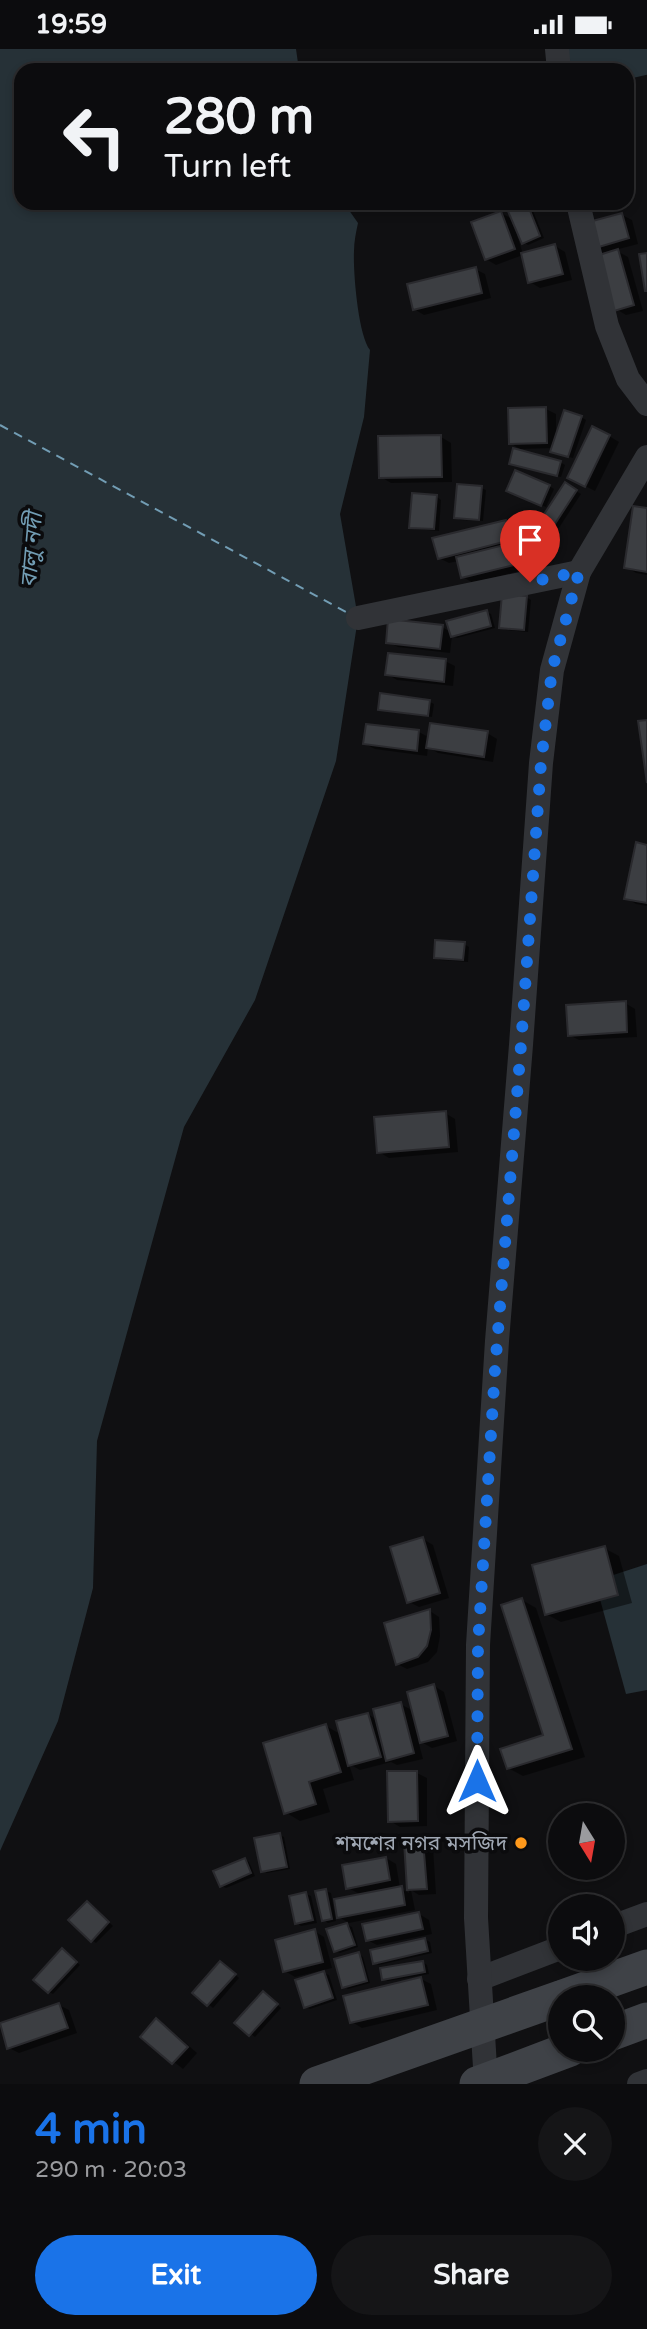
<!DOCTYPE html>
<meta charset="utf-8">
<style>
body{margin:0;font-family:"Varela Round","Noto Sans Bengali",sans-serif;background:#151517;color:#f1f3f6;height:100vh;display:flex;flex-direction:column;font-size:26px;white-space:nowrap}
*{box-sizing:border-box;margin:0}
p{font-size:23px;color:#9a9b9e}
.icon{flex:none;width:38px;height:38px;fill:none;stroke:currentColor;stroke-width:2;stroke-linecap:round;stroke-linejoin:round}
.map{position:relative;height:2035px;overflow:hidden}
.side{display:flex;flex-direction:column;background:#0c0c0e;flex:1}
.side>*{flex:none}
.hud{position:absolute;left:14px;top:14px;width:620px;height:147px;border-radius:21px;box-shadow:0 4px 10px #0003,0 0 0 2px #2c2c2e;background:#0c0c0e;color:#f1f3f6;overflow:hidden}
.needle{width:46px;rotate:169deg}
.tools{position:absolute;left:548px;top:1754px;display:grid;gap:14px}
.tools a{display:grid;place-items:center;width:77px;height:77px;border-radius:50%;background:#0c0c0e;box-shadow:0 4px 10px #0003,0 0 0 2px #2c2c2e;font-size:35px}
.pin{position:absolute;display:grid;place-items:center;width:60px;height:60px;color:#fff;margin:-72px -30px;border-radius:50% 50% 50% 0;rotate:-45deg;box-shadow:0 0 7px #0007}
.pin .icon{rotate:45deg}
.me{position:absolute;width:77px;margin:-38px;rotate:0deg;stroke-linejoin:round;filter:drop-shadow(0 0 5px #0008)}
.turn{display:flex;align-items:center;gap:24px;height:147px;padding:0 35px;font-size:32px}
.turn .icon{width:91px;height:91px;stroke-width:2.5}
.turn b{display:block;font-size:49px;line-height:60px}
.round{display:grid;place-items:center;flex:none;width:74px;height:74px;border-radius:37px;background:#151517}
.overview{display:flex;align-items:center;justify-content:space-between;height:119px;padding:0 35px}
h1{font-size:42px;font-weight:700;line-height:52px;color:#1a73e8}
.primary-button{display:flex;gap:14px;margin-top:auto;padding:14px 35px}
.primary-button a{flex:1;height:80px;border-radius:42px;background:#1a73e8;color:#fff;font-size:28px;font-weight:700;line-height:80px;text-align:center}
.primary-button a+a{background:#151517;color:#f1f3f6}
.status{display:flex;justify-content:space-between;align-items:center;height:49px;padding:0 35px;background:#0c0c0e;direction:ltr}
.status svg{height:19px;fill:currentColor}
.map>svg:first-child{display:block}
</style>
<div class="status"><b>19:59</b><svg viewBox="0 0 49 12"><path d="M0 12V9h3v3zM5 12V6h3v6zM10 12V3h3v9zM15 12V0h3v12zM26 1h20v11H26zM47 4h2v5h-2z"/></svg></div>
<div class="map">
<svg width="647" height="2035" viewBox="0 0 647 2035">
<rect width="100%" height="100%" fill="#101012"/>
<!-- water -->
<g fill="#263137">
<path d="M0 0H296L299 21H21V154H344L358 174C356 183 354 193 354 202 353 222 358 286 370 301L364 368 340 465 358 569 336 712 255 951 184 1078 97 1392 93 1539 58 1672 0 1802Z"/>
<polygon points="647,1515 647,1641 626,1645 595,1532"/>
</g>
<!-- shadow -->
<g fill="#0007">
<polygon points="526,154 531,157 544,189 528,196 523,193 520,185 517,186 523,205 555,197 565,203 572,231 540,239 530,233 523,206 496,216 486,210 501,164 514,171"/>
<polygon points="622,166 632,171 638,195 615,201 628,208 643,262 626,266 616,260 593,207"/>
<polygon points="475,220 485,225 491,249 424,266 414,260"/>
<polygon points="546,360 556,365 556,388 581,368 586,371 573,409 557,405 554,399 520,400 510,394"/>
<polygon points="609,387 619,393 595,442 579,434"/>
<polygon points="441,388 451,394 452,433 391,434 381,428"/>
<polygon points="560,413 565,416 561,428 516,417"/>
<polygon points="566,436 581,445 553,488 538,478"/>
<polygon points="549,437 554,440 546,458 513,444"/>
<polygon points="481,439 486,441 483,472 460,471 456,468"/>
<polygon points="437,448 441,451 439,482 415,480 411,478"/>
<polygon points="647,461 647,526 636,524 626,518"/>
<polygon points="505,472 515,478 519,494 528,492 538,497 543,516 473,534 463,528 458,512 449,514 439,509"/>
<polygon points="526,548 531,551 528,583 506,581 501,578"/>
<polygon points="486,563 491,565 495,579 457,589 452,587 450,604 398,598 388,593 442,578 451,583"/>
<polygon points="445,612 455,617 453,637 397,631 387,625"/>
<polygon points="430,653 434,655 432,668 385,662 380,660"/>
<polygon points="367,677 419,683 430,689 487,684 497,690 493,713 438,704 428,698 427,707 375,700 365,695"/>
<polygon points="647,797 647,857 636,855 626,849"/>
<polygon points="464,895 469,898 468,913 440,911 436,908"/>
<polygon points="625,954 635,960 637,988 579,991 569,986"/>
<polygon points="445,1064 455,1070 458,1103 389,1109 379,1103"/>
<polygon points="423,1490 433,1496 449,1549 419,1558 409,1553"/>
<polygon points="604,1499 619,1507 632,1554 561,1573 546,1565"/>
<polygon points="522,1551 536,1559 585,1708 523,1727 508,1719 545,1687"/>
<polygon points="430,1562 439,1568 440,1587 437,1603 428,1613 407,1620 397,1615"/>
<polygon points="434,1637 444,1643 457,1692 432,1699 418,1691 423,1710 397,1716 391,1713 360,1721 349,1715 354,1731 323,1740 330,1763 300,1772 285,1763 326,1677 342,1686 368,1665 377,1671 400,1655 414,1662"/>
<polygon points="417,1724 427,1729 427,1777 400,1778 390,1772"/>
<polygon points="280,1786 284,1788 290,1820 267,1824 262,1821"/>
<polygon points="423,1792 433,1798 436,1845 419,1846 411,1841 415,1861 349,1874 337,1867 361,1846 347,1838 386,1809 396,1815 400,1839 409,1844 406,1793"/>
<polygon points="244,1810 249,1813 255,1827 226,1839 221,1837"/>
<polygon points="326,1842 331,1844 336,1872 328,1874 323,1871"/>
<polygon points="306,1845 311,1847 317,1874 301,1877 297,1874"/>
<polygon points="92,1857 113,1877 96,1894 92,1891"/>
<polygon points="419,1865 429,1871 432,1885 377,1896 367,1891"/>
<polygon points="347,1876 352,1878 358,1898 340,1904 335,1902"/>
<polygon points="314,1882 324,1888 332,1919 295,1928 285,1922"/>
<polygon points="425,1890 430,1893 432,1904 379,1916 375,1914"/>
<polygon points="66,1904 80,1916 53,1945 49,1943"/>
<polygon points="359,1905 363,1908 370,1934 348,1940 343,1937"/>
<polygon points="423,1913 427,1916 429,1925 388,1932 383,1930"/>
<polygon points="225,1917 239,1929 213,1959 194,1944"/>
<polygon points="324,1924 329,1926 337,1951 310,1960 305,1958"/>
<polygon points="417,1928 431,1935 437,1961 362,1979 352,1973 418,1930"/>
<polygon points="268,1947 281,1959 255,1988 237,1974"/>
<polygon points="59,1956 69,1961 77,1984 19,2004 9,1999"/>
<polygon points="156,1972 166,1977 197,2004 183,2020 142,1988"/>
</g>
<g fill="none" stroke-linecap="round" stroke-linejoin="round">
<!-- river -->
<polyline stroke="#263137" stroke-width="52" points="576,21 595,11 643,0"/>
<!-- ferry -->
<polyline stroke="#729db4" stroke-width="2" stroke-dasharray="9 7" stroke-linecap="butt" points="0,376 348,564"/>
</g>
<!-- building -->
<g fill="#3c3e42" stroke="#2a2a2e" stroke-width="2">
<polygon points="521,154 527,154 540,187 522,195 507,160"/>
<polygon points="501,162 515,200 485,211 471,173"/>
<polygon points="622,164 629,189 582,203 574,177"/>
<polygon points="555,195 563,225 528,234 521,204"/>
<polygon points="618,200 634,256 614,262 599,206"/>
<polygon points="647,204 647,242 645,242 639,205"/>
<polygon points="476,218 482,244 413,261 407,235"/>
<polygon points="546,358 547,394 509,395 508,359"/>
<polygon points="564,361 582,367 568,408 550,403"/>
<polygon points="592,377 610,386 585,438 567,429"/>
<polygon points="441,386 442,428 379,429 378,387"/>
<polygon points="513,399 561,412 557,427 509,415"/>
<polygon points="515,421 550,436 541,457 506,442"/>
<polygon points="565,433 577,441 547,487 535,479"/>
<polygon points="457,435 482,437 479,471 454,469"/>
<polygon points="412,444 437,446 434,480 409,479"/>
<polygon points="633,457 647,459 647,523 624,519"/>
<polygon points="506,471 511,491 438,510 432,489"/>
<polygon points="528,490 534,511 461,529 456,508"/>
<polygon points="502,545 527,547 524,581 499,579"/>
<polygon points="487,561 491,577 451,588 446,572"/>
<polygon points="388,570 443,576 440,600 386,594"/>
<polygon points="388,604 446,610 444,633 385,626"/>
<polygon points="380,644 430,651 428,667 378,661"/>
<polygon points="647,671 647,734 638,672"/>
<polygon points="430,674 488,682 484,708 426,699"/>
<polygon points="366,675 419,681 417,702 363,695"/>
<polygon points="636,793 647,796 647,854 624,850"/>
<polygon points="435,891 465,893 463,911 434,909"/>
<polygon points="626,952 627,983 568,987 566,956"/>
<polygon points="446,1062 449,1098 377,1104 374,1068"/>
<polygon points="423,1488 440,1544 407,1554 390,1498"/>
<polygon points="605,1497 618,1546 545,1566 532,1516"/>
<polygon points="522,1549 572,1700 507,1720 500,1700 543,1686 501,1556"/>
<polygon points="430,1560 431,1581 427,1597 418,1608 396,1616 384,1574"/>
<polygon points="434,1635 448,1687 420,1694 407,1643"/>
<polygon points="401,1653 414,1704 386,1712 373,1660"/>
<polygon points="368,1664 381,1708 348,1717 336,1672"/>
<polygon points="326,1675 341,1723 309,1733 316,1755 284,1765 263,1694"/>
<polygon points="387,1722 417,1722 418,1772 388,1773"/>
<polygon points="280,1784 287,1818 261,1823 254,1789"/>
<polygon points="423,1791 427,1840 407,1841 404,1792"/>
<polygon points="386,1808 390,1831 346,1840 342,1816"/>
<polygon points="245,1809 251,1824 220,1838 213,1822"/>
<polygon points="402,1837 405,1856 337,1869 334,1850"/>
<polygon points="326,1840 332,1870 322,1872 315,1842"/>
<polygon points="306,1843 313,1871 295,1875 289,1847"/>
<polygon points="87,1852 109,1873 91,1893 68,1871"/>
<polygon points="419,1863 423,1880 366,1892 362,1875"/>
<polygon points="347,1874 355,1896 334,1903 326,1880"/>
<polygon points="315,1880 323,1913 283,1923 275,1891"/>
<polygon points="425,1889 428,1902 373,1915 370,1901"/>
<polygon points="62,1899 77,1913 48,1944 33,1931"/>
<polygon points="359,1903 367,1932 342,1939 334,1910"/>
<polygon points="220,1912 236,1925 207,1957 192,1944"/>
<polygon points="423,1912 425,1923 382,1931 380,1919"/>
<polygon points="324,1922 333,1949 304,1959 295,1931"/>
<polygon points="421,1928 428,1956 350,1974 343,1947"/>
<polygon points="263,1942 278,1955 249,1987 234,1974"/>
<polygon points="59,1954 68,1979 7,2000 0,1974"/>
<polygon points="156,1969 188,1998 172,2015 140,1988"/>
</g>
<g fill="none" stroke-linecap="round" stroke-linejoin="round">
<!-- street -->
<g stroke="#313337" stroke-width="24">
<polyline points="557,0 559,21"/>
<polyline points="578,154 607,277 628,330 647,355"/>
<polyline points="358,569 579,523"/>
<polyline points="612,1878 647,1865"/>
<polyline points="479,1930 560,1899"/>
<polyline points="486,2035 476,1869 478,1596 497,1292 521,996 541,714 552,621 579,523 647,408"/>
<polyline points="639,2035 647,2032"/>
</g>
<!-- secondary -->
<g stroke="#3f4247" stroke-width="35">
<polyline points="563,1948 647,1918"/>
<polyline points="612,1984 647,1971"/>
</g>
<!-- secondary-bridge -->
<g stroke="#3f4247" stroke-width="35">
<polyline points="317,2035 560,1949"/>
<polyline points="477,2035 570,2000"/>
</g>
</g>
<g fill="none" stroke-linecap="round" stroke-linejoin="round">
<!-- route -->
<polyline stroke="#1a73e8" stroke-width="12" stroke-dasharray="0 21.6" points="477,1732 478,1596 495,1320 521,996 541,714 552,621 579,523 530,533"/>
</g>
<!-- markers -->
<circle fill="#ff991b" stroke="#0b0b0d" stroke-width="2.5" cx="521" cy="1794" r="7"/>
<g text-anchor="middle" stroke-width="7" stroke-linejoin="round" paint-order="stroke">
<!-- poi labels -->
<g font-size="21" fill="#a0a8b4" stroke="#0b0b0d" text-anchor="end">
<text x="507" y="1801">শমশের নগর মসজিদ</text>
</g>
<!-- water labels -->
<g font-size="23" font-style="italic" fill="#729db4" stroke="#0b0b0d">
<text transform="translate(31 501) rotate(-85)" y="8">বালু নদী</text>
</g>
</g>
</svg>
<div class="tools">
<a><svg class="needle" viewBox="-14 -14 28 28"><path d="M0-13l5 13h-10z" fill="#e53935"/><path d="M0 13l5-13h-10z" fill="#9a9b9e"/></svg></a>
<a><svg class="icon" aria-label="sound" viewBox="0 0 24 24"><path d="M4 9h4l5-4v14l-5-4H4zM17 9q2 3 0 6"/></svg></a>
<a><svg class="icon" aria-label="search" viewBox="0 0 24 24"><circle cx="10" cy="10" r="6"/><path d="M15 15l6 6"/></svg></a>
</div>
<div class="pin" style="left:530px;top:533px;background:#d93025"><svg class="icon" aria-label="arrive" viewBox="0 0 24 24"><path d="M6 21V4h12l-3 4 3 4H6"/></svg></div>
<svg class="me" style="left:477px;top:1732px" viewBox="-20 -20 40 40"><path d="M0-17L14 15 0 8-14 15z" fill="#1a73e8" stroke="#fff" stroke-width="4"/></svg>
<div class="hud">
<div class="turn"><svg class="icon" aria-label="left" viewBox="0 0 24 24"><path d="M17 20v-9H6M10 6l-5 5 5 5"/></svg><div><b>280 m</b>Turn left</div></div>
</div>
</div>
<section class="side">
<div class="overview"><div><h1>4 min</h1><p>290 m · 20:03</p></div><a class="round"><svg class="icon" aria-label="close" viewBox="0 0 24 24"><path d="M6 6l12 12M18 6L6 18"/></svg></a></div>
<div class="primary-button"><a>Exit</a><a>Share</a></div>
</section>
